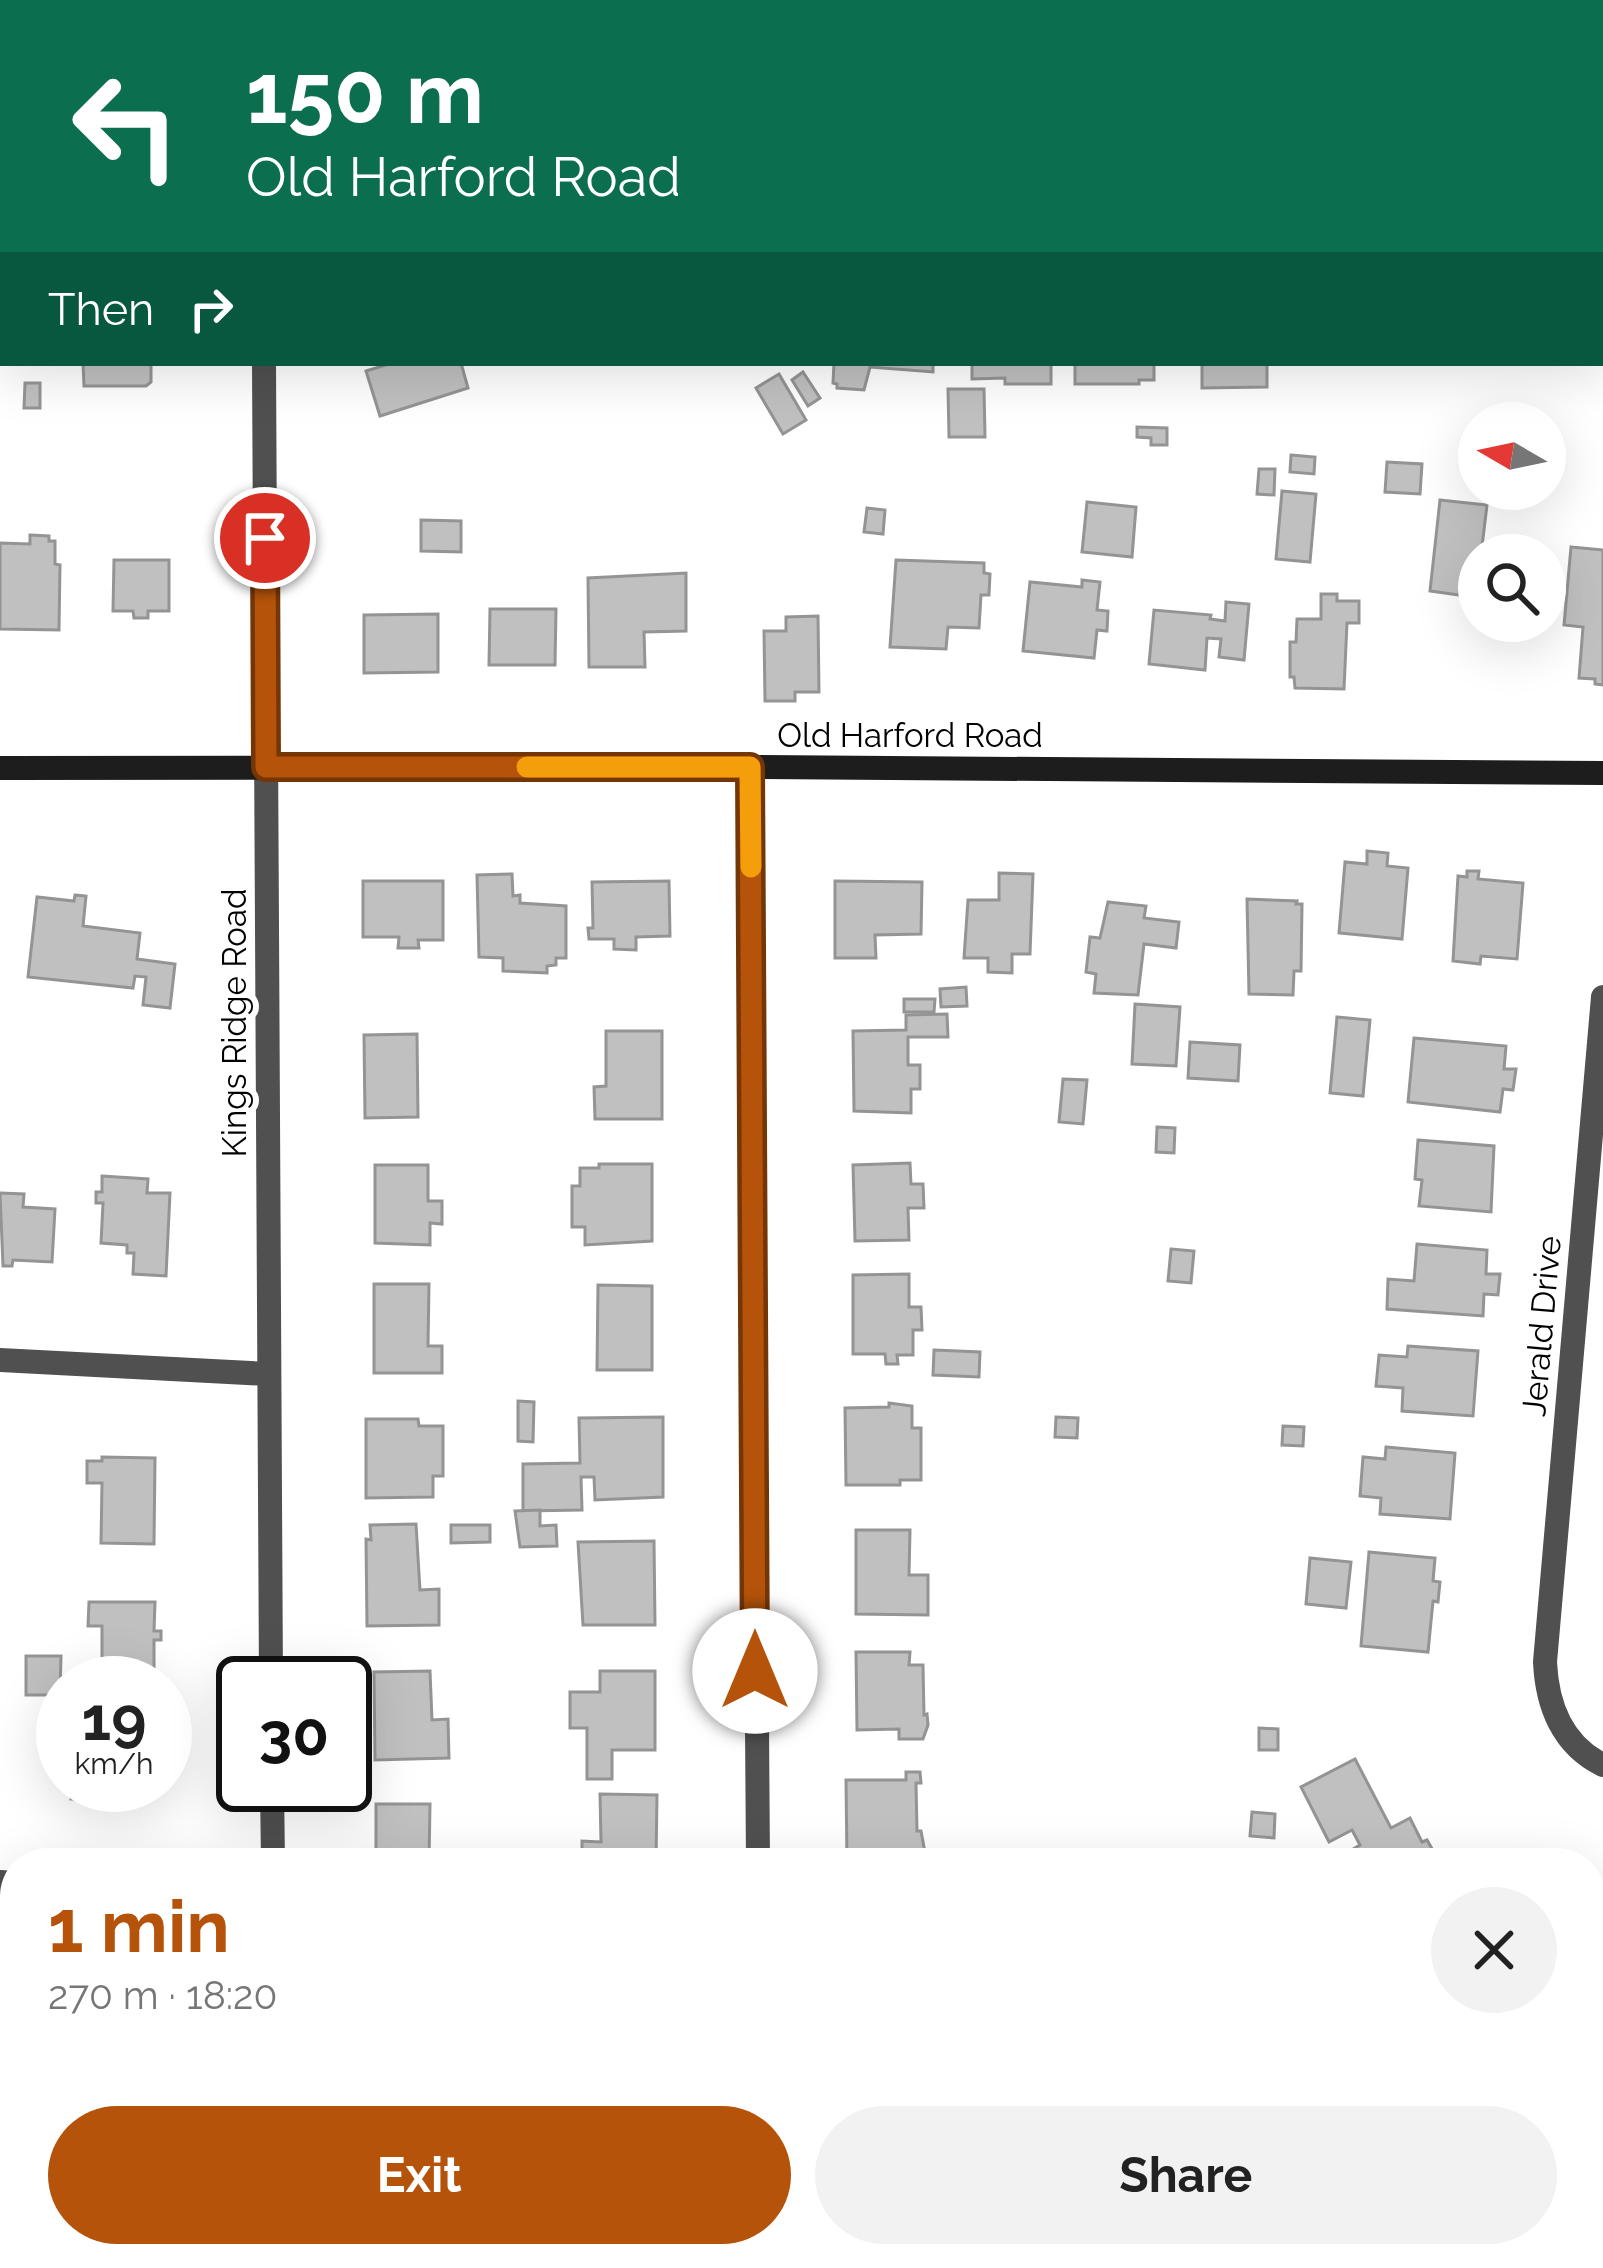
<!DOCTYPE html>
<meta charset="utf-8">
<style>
body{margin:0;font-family:Raleway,sans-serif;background:#f2f2f2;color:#222;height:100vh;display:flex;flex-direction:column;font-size:45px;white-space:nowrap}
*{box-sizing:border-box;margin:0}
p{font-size:39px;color:#767676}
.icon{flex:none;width:66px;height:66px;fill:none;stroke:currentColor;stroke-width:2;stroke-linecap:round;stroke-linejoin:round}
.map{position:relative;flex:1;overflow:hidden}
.drawer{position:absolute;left:0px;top:1848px;width:1605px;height:420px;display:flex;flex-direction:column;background:#fff;border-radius:48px 48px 0 0;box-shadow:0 12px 48px #0002}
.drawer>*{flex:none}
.guide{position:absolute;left:0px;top:0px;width:1605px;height:366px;box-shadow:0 12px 48px #0002;background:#0b6e4f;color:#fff;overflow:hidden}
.needle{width:78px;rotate:279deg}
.fabs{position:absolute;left:1458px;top:402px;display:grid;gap:24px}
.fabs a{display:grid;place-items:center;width:108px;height:108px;border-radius:50%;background:#fff;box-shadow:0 12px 48px #0002;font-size:60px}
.speed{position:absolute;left:36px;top:1656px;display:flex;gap:24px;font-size:60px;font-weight:700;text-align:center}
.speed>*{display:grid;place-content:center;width:156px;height:156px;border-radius:50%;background:#fff;box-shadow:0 12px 48px #0002;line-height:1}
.speed small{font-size:30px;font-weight:400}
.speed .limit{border:6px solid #111;border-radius:18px;background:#fff;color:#111}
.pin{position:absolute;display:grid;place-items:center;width:102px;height:102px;color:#fff;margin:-51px;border:6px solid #fff;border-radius:50%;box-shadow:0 3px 12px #0007}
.me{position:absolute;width:132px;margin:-66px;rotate:0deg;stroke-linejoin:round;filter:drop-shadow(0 0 9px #0008)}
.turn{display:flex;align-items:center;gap:42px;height:252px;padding:0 48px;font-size:54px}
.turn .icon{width:156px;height:156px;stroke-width:2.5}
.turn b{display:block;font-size:84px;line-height:102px}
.then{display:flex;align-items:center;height:114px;padding:0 48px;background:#0003;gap:24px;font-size:45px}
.round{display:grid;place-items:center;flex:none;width:126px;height:126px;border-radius:63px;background:#f2f2f2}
.summary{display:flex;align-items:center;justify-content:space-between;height:204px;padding:0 48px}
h1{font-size:72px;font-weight:700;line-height:90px;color:#b45309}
.action{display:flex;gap:24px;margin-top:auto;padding:24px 48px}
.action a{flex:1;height:138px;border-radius:72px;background:#b45309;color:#fff;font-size:48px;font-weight:700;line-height:138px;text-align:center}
.action a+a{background:#f2f2f2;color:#222}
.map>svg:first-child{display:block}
</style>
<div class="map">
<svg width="1603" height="2268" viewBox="0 0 1603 2268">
<rect width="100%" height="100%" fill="#fff"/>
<!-- building -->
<g fill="#c0c0c0" stroke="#949494" stroke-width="3">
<polygon points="83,363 151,363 151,382 146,386 84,386"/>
<polygon points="392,363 461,363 468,388 380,416 366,371"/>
<polygon points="834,363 933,363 933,372 870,367 864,390 837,388 837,384 833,383"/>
<polygon points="972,363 1051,363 1051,384 1005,384 1005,378 972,379"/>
<polygon points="1075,363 1154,363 1154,380 1139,380 1139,384 1075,384"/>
<polygon points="1202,363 1267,363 1267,387 1202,388"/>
<polygon points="803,372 820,398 808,406 792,380"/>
<polygon points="779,374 806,420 783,434 756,388"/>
<polygon points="25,383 40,383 40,408 24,408"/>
<polygon points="948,389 984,389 985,437 949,437"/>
<polygon points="1137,427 1167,428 1167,445 1151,445 1151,438 1137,437"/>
<polygon points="1291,455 1315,457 1314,474 1290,472"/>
<polygon points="1387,462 1422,464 1420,494 1385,492"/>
<polygon points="1259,469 1275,469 1274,495 1257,494"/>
<polygon points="1282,491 1316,494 1310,562 1276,559"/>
<polygon points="1440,500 1487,505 1478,580 1461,578 1459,595 1430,591"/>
<polygon points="1087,502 1136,507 1132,557 1082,552"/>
<polygon points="867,508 885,510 883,534 864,532"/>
<polygon points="421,520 461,521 461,552 421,551"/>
<polygon points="30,535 49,536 49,541 55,541 55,564 60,565 59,630 0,629 0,543 30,544"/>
<polygon points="1571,547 1603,550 1603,685 1595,684 1595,679 1579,678 1583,627 1564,625"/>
<polygon points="114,560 169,560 169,611 148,611 148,618 134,618 133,611 113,611"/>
<polygon points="896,560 984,563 984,573 990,574 989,595 981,595 979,628 948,627 946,649 890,647"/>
<polygon points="686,573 686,631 644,632 645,667 589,667 588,578"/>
<polygon points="1082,580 1100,582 1097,610 1108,611 1107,631 1097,630 1094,658 1023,651 1030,582 1082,587"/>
<polygon points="1321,594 1337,594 1337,601 1359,601 1359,623 1347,623 1344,689 1295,688 1294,677 1290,677 1290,642 1296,642 1297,619 1321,619"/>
<polygon points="1226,602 1249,604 1244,660 1219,657 1221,639 1207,638 1205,670 1149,664 1154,610 1211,615 1210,619 1225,621"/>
<polygon points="490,609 556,609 555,665 489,665"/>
<polygon points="438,614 438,672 364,673 364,615"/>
<polygon points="818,616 819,692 795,692 795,701 765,701 764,631 786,631 786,617"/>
<polygon points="1367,851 1388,853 1387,866 1408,868 1402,939 1339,933 1345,862 1367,864"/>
<polygon points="1467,871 1479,871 1478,879 1523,883 1517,959 1481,956 1480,964 1453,961 1458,876 1467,877"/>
<polygon points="999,873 1033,874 1030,954 1012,954 1012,973 988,972 988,958 964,958 968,900 999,900"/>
<polygon points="512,874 513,896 520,895 520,903 566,906 566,958 556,958 556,965 547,966 547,973 503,971 503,958 479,957 477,875"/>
<polygon points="363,881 443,881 443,940 418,940 419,948 398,948 399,937 363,937"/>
<polygon points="669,881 670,936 636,937 636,950 614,949 614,939 589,939 588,928 593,928 592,882"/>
<polygon points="835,881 922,882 921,934 875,935 876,958 835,958"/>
<polygon points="75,895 86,896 83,926 140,933 137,959 175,964 170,1008 143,1005 146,977 135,976 133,988 28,977 37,897 74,901"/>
<polygon points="1247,899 1297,901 1296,904 1302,904 1301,971 1294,971 1293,995 1249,994"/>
<polygon points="1108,902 1146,906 1144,918 1179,922 1176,948 1144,944 1138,995 1094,993 1096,974 1086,972 1090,937 1100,938"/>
<polygon points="966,987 967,1006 941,1007 940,989"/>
<polygon points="904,999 935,999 934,1012 904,1012"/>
<polygon points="1135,1004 1180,1007 1176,1066 1132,1064"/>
<polygon points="947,1014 948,1037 908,1037 908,1065 920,1065 920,1089 911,1089 911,1113 854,1111 853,1031 906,1030 906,1015"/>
<polygon points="1337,1017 1370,1020 1363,1096 1330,1093"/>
<polygon points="606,1031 662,1031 662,1119 595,1119 594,1087 606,1086"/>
<polygon points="417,1034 418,1117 365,1118 364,1035"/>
<polygon points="1414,1038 1506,1046 1504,1069 1516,1069 1513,1090 1503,1089 1500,1112 1408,1102"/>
<polygon points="1190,1042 1240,1045 1238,1081 1188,1078"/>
<polygon points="1063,1079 1087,1080 1083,1124 1059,1122"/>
<polygon points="1157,1127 1175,1128 1174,1153 1156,1152"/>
<polygon points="1418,1140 1494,1146 1491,1212 1419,1206 1422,1180 1415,1179"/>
<polygon points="910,1163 911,1184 923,1184 924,1208 908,1208 909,1240 855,1241 853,1165"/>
<polygon points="599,1164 652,1164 652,1241 585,1245 585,1227 572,1227 572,1186 580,1186 580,1168 599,1168"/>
<polygon points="375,1165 428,1165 428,1201 442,1201 442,1224 430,1223 430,1245 375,1243"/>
<polygon points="102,1176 148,1179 147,1193 170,1193 166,1276 133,1274 134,1253 127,1253 127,1245 101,1243 103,1203 96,1203 96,1192 102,1192"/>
<polygon points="0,1193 24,1194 23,1207 55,1209 52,1262 13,1260 12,1266 3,1266"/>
<polygon points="1417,1244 1487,1250 1486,1274 1500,1274 1498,1295 1484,1294 1483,1316 1387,1309 1388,1279 1414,1281"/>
<polygon points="1171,1249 1194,1251 1191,1283 1168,1281"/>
<polygon points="909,1274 909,1307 921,1307 922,1330 913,1330 913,1355 897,1355 898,1364 886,1364 885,1354 853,1354 853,1275"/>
<polygon points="374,1284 429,1284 428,1346 442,1346 442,1373 374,1373"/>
<polygon points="598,1285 652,1286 652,1370 597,1370"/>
<polygon points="1408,1346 1478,1351 1473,1416 1402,1411 1403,1388 1376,1386 1379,1355 1407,1357"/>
<polygon points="934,1350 980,1352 979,1377 933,1375"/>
<polygon points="518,1401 534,1402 533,1442 518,1441"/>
<polygon points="889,1403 912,1406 912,1428 921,1428 921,1480 900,1480 900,1485 846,1485 845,1408 889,1407"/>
<polygon points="663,1417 663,1497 595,1500 594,1477 581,1477 582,1510 523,1511 523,1464 580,1463 579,1418"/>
<polygon points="1056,1417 1078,1418 1077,1438 1055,1437"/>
<polygon points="366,1419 418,1419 419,1426 443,1426 443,1476 433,1476 433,1497 366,1498"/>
<polygon points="1283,1426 1304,1427 1303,1446 1282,1445"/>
<polygon points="1386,1447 1455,1453 1450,1519 1380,1514 1381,1498 1360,1496 1363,1457 1385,1459"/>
<polygon points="102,1457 155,1458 154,1544 101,1543 102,1483 87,1483 87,1461 102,1461"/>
<polygon points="540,1510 540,1526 556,1525 557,1546 520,1547 515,1511"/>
<polygon points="416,1524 420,1590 439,1589 439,1625 367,1626 366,1539 371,1540 370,1525"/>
<polygon points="451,1525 490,1525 490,1542 451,1543"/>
<polygon points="856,1530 910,1530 909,1575 928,1575 928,1615 856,1614"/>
<polygon points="654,1541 655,1625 583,1625 578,1542"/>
<polygon points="1369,1552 1435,1558 1433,1581 1440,1582 1438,1602 1433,1601 1428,1652 1361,1646"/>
<polygon points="1310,1558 1351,1562 1346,1608 1306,1604"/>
<polygon points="89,1602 155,1602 154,1631 161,1631 161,1640 154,1640 154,1683 102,1683 102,1626 88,1626"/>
<polygon points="856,1652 910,1652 909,1665 923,1665 924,1715 927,1714 928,1725 923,1739 899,1739 899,1729 857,1730"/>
<polygon points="26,1656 61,1656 60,1695 26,1695"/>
<polygon points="430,1671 432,1720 448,1719 449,1758 375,1760 374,1672"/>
<polygon points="600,1671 655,1671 655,1750 612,1750 612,1779 587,1779 587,1728 570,1728 570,1692 600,1692"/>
<polygon points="1259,1728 1278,1729 1278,1750 1259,1750"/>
<polygon points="1355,1759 1391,1828 1410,1818 1422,1842 1427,1840 1440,1863 1354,1863 1348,1852 1360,1845 1352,1830 1329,1842 1301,1787"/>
<polygon points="906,1772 920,1772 921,1783 916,1783 917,1831 921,1831 927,1863 847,1863 846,1780 906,1780"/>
<polygon points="71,1785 140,1785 140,1798 71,1799"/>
<polygon points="600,1794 657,1795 656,1863 582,1863 582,1841 601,1842"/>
<polygon points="376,1804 430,1804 429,1863 376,1863"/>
<polygon points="1252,1812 1275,1814 1274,1838 1250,1836"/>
<polygon points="0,1981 15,1983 12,2040 0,2039"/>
<polygon points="15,2170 15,2225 5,2226 2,2171"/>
</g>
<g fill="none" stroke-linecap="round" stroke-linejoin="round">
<!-- lane -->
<polyline stroke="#505050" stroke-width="21" points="100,0 101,3"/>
<!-- street -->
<g stroke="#505050" stroke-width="24">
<polyline points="234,0 235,3"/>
<polyline points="747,3 751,0"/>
<polyline points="1602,175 1603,175"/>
<polyline points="264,363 271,1683"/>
<polyline points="750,767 758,1863"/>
<path d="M1603 997 1545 1662C1547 1705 1562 1745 1603 1765"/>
<polyline points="0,1360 268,1374"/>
<polyline points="272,1785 273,1863"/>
<polyline points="0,1882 15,1883"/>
<polyline points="288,2253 289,2268"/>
<polyline points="788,2253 789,2268"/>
<polyline points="1453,2253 1603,2266"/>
<polyline points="823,2268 992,2253"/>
</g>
<!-- secondary -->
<polyline stroke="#1d1d1d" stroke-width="24" points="0,768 750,767 1603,773"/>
</g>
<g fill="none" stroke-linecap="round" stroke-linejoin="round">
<defs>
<polyline id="route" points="265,538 266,767 750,767 755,1671"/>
</defs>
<!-- route casing -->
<use href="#route" stroke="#753606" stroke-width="30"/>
<!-- route -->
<use href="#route" stroke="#b45309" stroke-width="21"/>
<!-- slow -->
<polyline stroke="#f59e0b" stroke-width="21" points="527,767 750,767 751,867"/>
</g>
<g text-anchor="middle" stroke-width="12" stroke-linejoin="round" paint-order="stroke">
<!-- street labels -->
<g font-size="33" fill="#000" stroke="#fff">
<text x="910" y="747">Old Harford Road</text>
<text transform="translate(234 1023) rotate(-90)" y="12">Kings Ridge Road</text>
<text transform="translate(1541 1326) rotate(-85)" y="12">Jerald Drive</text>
</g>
</g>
</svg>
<div class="fabs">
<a><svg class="needle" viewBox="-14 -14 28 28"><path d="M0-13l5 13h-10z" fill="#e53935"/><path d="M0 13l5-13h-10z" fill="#767676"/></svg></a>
<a><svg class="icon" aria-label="search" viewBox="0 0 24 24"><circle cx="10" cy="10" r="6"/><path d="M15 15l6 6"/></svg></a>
</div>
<div class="speed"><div>19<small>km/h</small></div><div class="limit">30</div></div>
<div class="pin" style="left:265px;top:538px;background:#d93025"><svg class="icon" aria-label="arrive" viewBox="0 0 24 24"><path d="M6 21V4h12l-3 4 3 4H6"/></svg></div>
<svg class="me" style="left:755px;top:1671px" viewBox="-20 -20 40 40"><circle r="19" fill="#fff"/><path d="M0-13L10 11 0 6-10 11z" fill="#b45309"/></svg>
<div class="guide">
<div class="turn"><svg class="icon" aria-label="left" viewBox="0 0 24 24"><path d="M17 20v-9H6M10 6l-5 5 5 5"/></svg><div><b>150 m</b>Old Harford Road</div></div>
<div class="then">Then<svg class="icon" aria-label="right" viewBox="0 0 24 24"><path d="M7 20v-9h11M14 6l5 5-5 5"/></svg></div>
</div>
<section class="drawer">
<div class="summary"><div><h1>1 min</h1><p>270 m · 18:20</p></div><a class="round"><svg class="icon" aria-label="close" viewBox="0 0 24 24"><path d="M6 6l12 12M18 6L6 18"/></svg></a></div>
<div class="action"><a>Exit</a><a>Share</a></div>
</section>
</div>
